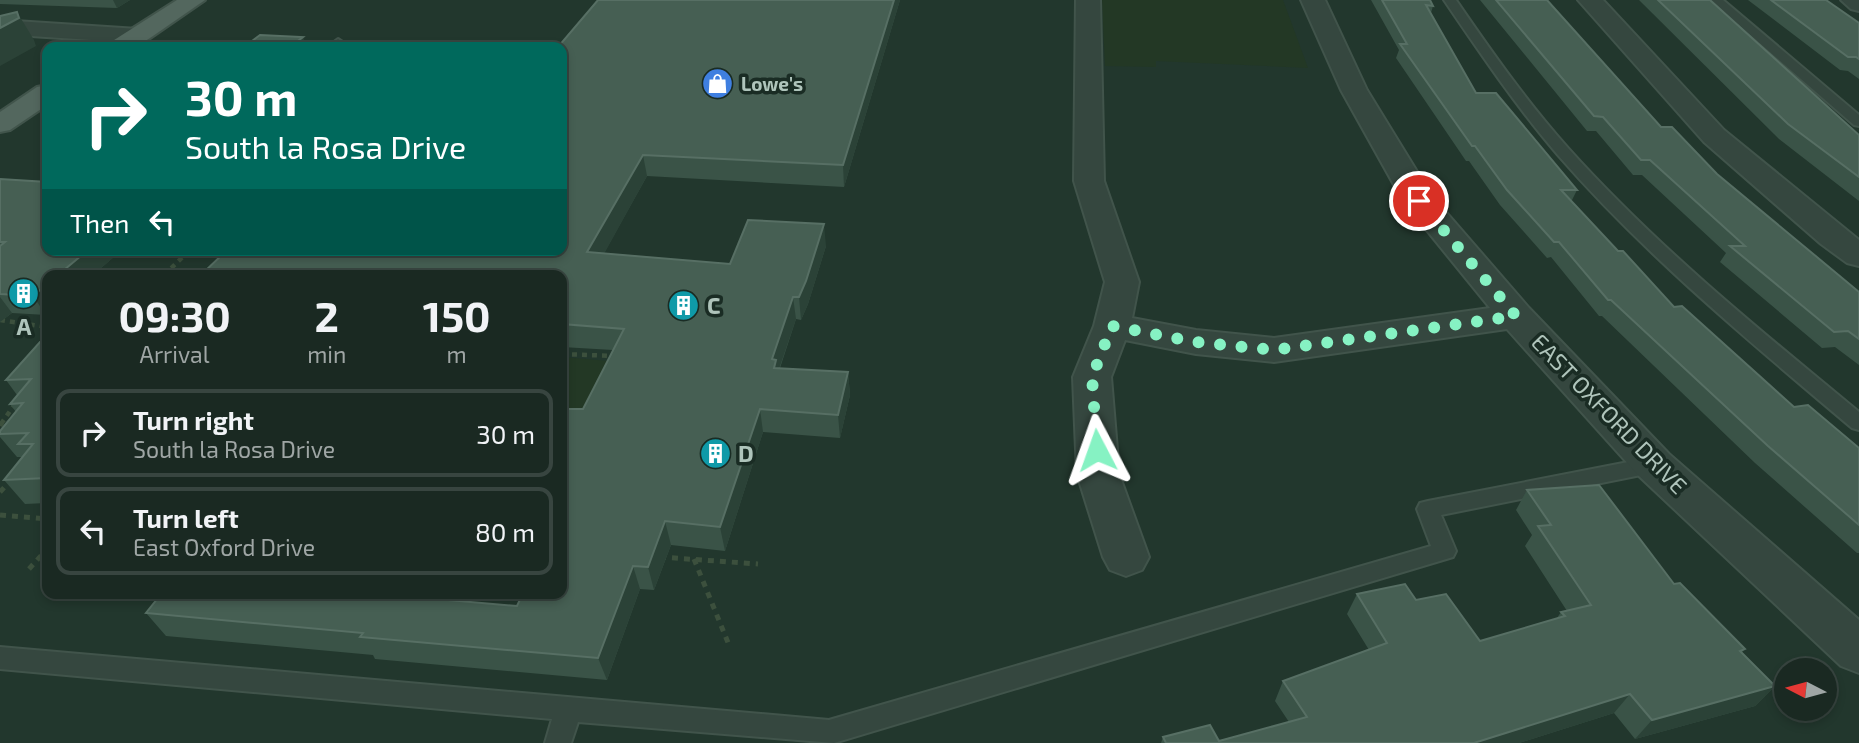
<!DOCTYPE html>
<style>
body{margin:0;font-family:"Exo 2",sans-serif;background:#27352f;color:#f1f3f6;height:100vh;display:flex;flex-direction:column;font-size:26px;white-space:nowrap}
*{box-sizing:border-box;margin:0}
p{font-size:23px;color:#9fa6a5}
.icon{flex:none;width:38px;height:38px;fill:none;stroke:currentColor;stroke-width:2;stroke-linecap:round;stroke-linejoin:round}
.map{position:relative;flex:1;overflow:hidden}
.drawer{position:absolute;left:42px;top:270px;width:525px;height:329px;display:flex;flex-direction:column;background:#1a2922;border-radius:14px;box-shadow:0 4px 10px #0003,0 0 0 2px #384540}
.drawer>*{flex:none}
.guide{position:absolute;left:42px;top:42px;width:525px;height:214px;border-radius:14px;box-shadow:0 4px 10px #0003,0 0 0 2px #384540;background:#00695c;color:#fff;overflow:hidden}
.needle{width:46px;rotate:276deg}
.controls{position:absolute;left:1774px;top:658px;display:grid;gap:14px}
.controls a{display:grid;place-items:center;width:63px;height:63px;border-radius:50%;background:#1a2922;box-shadow:0 4px 10px #0003,0 0 0 2px #384540;font-size:35px}
.pin{position:absolute;display:grid;place-items:center;width:60px;height:60px;color:#fff;margin:-30px;border:4px solid #fff;border-radius:50%;box-shadow:0 2px 7px #0007}
.me{position:absolute;width:77px;margin:-38px;rotate:356deg;stroke-linejoin:round;filter:drop-shadow(0 0 5px #0008)}
.turn{display:flex;align-items:center;gap:24px;height:147px;padding:0 28px;font-size:32px}
.turn .icon{width:91px;height:91px;stroke-width:2.5}
.turn b{display:block;font-size:49px;line-height:60px}
.then{display:flex;align-items:center;height:66px;padding:0 28px;background:#0003;gap:14px;font-size:26px}
.eta{display:flex;justify-content:space-evenly;align-items:center;height:119px;text-align:center}
.eta b{font-size:42px;font-weight:700;line-height:49px}
ul{padding:0;list-style:none}
li{display:flex;align-items:center;gap:21px;height:88px;margin:0 14px 10px;padding:0 14px;border:4px solid #384540;border-radius:14px}
li div{flex:1}
li b{display:block;font-size:26px}
li em{font-style:normal}
.map>svg:first-child{display:block}
</style>
<div class="map">
<svg width="1859" height="743" viewBox="0 0 1859 743">
<rect width="100%" height="100%" fill="#22372d"/>
<!-- green -->
<g fill="#233825">
<polygon points="1102,0 1283,0 1308,68 1156,61 1156,67 1105,66"/>
<polygon points="562,357 621,362 594,417 562,412"/>
</g>
<g fill="none" stroke-linecap="round" stroke-linejoin="round">
<defs>
<g id="service">
<path d="M1444 0H1456C1491 51 1527 102 1568 148 1656 246 1758 329 1859 412V430L1852 428C1749 341 1645 255 1557 154 1516 106 1480 53 1444 0Z"/>
<polygon points="1710,0 1723,0 1859,115 1859,126 1854,125"/>
<polygon points="338,39 344,43 340,47 327,47"/>
<polygon points="1654,457 1661,459 1665,465 1661,471 1441,515 1456,551 1453,557 834,743 578,722 571,743 545,743 552,719 0,669 0,647 829,720 1431,546 1417,509 1420,503 1428,501"/>
</g>
<g id="minor">
<polygon points="1076,0 1100,0 1104,181 1139,282 1132,318 1196,330 1274,338 1490,308 1403,201 1341,90 1301,0 1325,0 1367,90 1432,196 1529,308 1669,454 1859,620 1859,673 1841,666 1639,476 1507,329 1274,362 1196,354 1125,340 1111,377 1119,474 1149,557 1142,570 1126,576 1110,570 1103,557 1077,474 1073,377 1094,326 1105,282 1074,181"/>
<polygon points="1578,0 1603,0 1724,130 1859,240 1859,266 1847,263 1821,244 1704,142"/>
<polygon points="1841,0 1859,0 1859,11 1851,9"/>
<polygon points="0,20 138,29 147,31 150,36 147,41 138,43 0,34"/>
</g>
<g id="primary">
<polygon points="177,0 205,0 137,47 107,47 111,42"/>
<polygon points="47,85 47,105 10,130 0,132 0,112 37,87"/>
</g>
</defs>
<!-- service casing -->
<use href="#service" stroke="#41544b" stroke-width="4"/>
<!-- minor casing -->
<use href="#minor" stroke="#41544b" stroke-width="4"/>
<!-- primary casing -->
<use href="#primary" stroke="#41544b" stroke-width="4"/>
<!-- path-far1 -->
<g stroke="#3c503d" stroke-width="4.5" stroke-dasharray="5 5" stroke-linecap="butt">
<polyline points="164,275 190,250"/>
<polyline points="0,320 47,327"/>
<polyline points="562,354 613,356"/>
<polyline points="1,424 15,404"/>
</g>
<!-- path -->
<g stroke="#3c503d" stroke-width="5" stroke-dasharray="6 6" stroke-linecap="butt">
<polyline points="0,426 2,422"/>
<polyline points="0,492 11,480"/>
<polyline points="0,515 47,519"/>
<polyline points="660,557 758,564"/>
<polyline points="694,559 729,645"/>
<polyline points="29,569 47,549"/>
</g>
<!-- service -->
<use href="#service" fill="#35473f" fill-rule="evenodd"/>
<!-- minor -->
<use href="#minor" fill="#35473f" fill-rule="evenodd"/>
<!-- primary -->
<use href="#primary" fill="#53675e" fill-rule="evenodd"/>
</g>
<!-- wall -->
<g fill="#3a5347">
<polygon points="0,0 130,0 117,8 0,4"/>
<polygon points="598,0 900,0 844,187 647,176 604,253 730,264 826,246 808,304 801,320 796,319 780,368 848,372 850,395 840,438 763,432 725,551 671,545 654,590 640,589 607,680 375,659 373,655 166,636 146,613 375,594 517,606 562,593 583,409 613,350 562,347 562,250"/>
<polygon points="1371,0 1430,0 1433,6 1431,13 1476,93 1577,190 1571,202 1618,251 1674,307 1794,407 1859,448 1859,553 1857,553 1755,463 1602,316 1599,316 1551,257 1547,258 1500,205 1469,161 1466,161 1396,58 1399,50"/>
<polygon points="1480,0 1547,0 1661,127 1840,277 1859,292 1859,365 1835,347 1822,348 1720,262 1726,253 1642,175 1633,175 1596,131 1587,131"/>
<polygon points="1639,0 1710,0 1859,135 1859,201 1779,139"/>
<polygon points="1748,0 1826,0 1859,23 1859,79 1848,71 1840,70"/>
<polygon points="0,179 47,250 122,250 46,315 12,313 0,322"/>
<polygon points="47,342 47,503 25,504 4,480 22,457 17,457 0,437 0,431 16,412 10,404 17,395 6,380"/>
<polygon points="1527,490 1674,584 1745,649 1742,652 1775,686 1755,706 1635,739 1614,713 1519,743 1161,743 1163,737 1219,741 1289,722 1275,701 1283,681 1369,650 1347,614 1357,594 1416,600 1480,641 1557,618 1561,612 1567,611 1525,546 1532,535 1516,510"/>
</g>
<!-- shaded-wall -->
<g fill="#2b4237">
<polygon points="113,0 130,0 117,8"/>
<polygon points="894,0 900,0 844,187 843,165"/>
<polygon points="17,12 34,40 36,46 0,66 0,28"/>
<polygon points="303,37 307,47 290,47"/>
<polygon points="643,155 647,176 593,274 587,252"/>
<polygon points="824,224 826,246 808,304 801,320 799,297"/>
<polygon points="88,250 122,250 93,275 58,275"/>
<polygon points="47,284 47,314 46,315 33,296"/>
<polygon points="0,297 12,313 0,322"/>
<polygon points="793,297 796,319 778,372 779,383 772,359"/>
<polygon points="848,372 850,395 840,438 838,415"/>
<polygon points="760,409 763,432 725,551 720,527"/>
<polygon points="665,521 671,545 654,590 648,567"/>
<polygon points="633,566 640,589 607,680 598,658"/>
<polygon points="1775,686 1755,706 1635,739 1652,720"/>
<polygon points="1630,694 1614,713 1519,743 1474,743"/>
</g>
<!-- building -->
<g fill="#465f53" stroke="#576f64" stroke-width="2">
<polygon points="598,0 894,0 843,165 643,155 587,252 730,264 748,220 824,224 806,281 799,297 793,297 772,359 776,360 774,368 848,372 838,415 760,409 720,527 665,521 648,567 633,566 598,658 360,637 363,633 146,613 162,593 369,593 517,606 523,593 562,593 562,409 583,409 624,329 562,324 562,275 201,275 227,250 562,250 562,47 558,47"/>
<polygon points="1382,0 1430,0 1433,6 1426,5 1476,93 1496,93 1577,190 1561,190 1618,251 1623,251 1674,307 1682,306 1794,407 1808,405 1859,448 1859,525 1768,446 1611,300 1608,300 1559,242 1554,242 1507,190 1475,146 1472,146 1400,44 1407,44"/>
<polygon points="1496,0 1547,0 1661,127 1672,127 1717,174 1859,292 1859,339 1848,331 1834,332 1730,246 1745,246 1650,160 1641,160 1603,117 1594,116"/>
<polygon points="1658,0 1710,0 1859,135 1859,177 1788,124"/>
<polygon points="1771,0 1826,0 1859,23 1859,59 1856,57 1848,57"/>
<polygon points="17,12 19,18 0,28 0,16"/>
<polygon points="260,35 303,37 290,47 244,47"/>
<polygon points="0,179 47,182 47,250 88,250 58,275 47,275 47,284 33,296 0,294 0,246 5,242 0,242"/>
<polygon points="40,342 47,342 47,478 4,480 33,444 18,444 28,433 0,434 0,431 23,403 10,404 31,379 6,380"/>
<polygon points="1599,485 1674,584 1680,583 1745,649 1740,651 1775,686 1652,720 1630,694 1474,743 1166,743 1163,737 1210,725 1219,741 1307,717 1283,681 1387,643 1357,594 1405,584 1416,600 1446,594 1480,641 1565,616 1561,612 1591,605 1538,526 1551,525 1527,490"/>
</g>
<g fill="none" stroke-linecap="round" stroke-linejoin="round">
<!-- route -->
<polyline stroke="#86f2c3" stroke-width="12" stroke-dasharray="0 21.6" points="1097,450 1092,377 1112,326 1196,342 1274,350 1516,316 1419,201"/>
</g>
<!-- icons -->
<defs>
<symbol id="shop-disc" viewBox="-11 -11 22 22"><circle r="9.5" fill="#3f7fe0" stroke="#1a2c24"/><path d="M-5-2.5h2.3a2.7 3.5 0 0 1 5.4 0H5L5.5 6h-11ZM-1.5-2.5h3a1.5 2.3 0 0 0-3 0Z" fill="#fff"/></symbol>
<symbol id="building-disc" viewBox="-11 -11 22 22"><circle r="9.5" fill="#0f9aa8" stroke="#1a2c24"/><path d="M-4-6H4V6H1V3H-1V6H-4ZM-2.5-4.3h1.7v1.8h-1.7ZM.8-4.3h1.7v1.8H.8ZM-2.5-1h1.7V.8h-1.7ZM.8-1h1.7V.8H.8Z" fill="#fff"/></symbol>
</defs>
<g fill-rule="evenodd">
<use href="#shop-disc" x="700" y="66" width="35" height="35"/>
<use href="#building-disc" x="6" y="276" width="35" height="35"/>
<use href="#building-disc" x="666" y="288" width="35" height="35"/>
<use href="#building-disc" x="698" y="436" width="35" height="35"/>
</g>
<g text-anchor="middle" stroke-width="7" stroke-linejoin="round" paint-order="stroke">
<!-- far-poi labels -->
<g font-size="19" font-weight="bold" fill="#afc4bb" stroke="#1a2c24" text-anchor="start">
<text x="741" y="91">Lowe's</text>
</g>
<!-- poi labels -->
<g font-size="23" font-weight="bold" fill="#afc4bb" stroke="#1a2c24" text-anchor="start">
<text x="707" y="314">C</text>
<text x="24" y="335" text-anchor="middle">A</text>
<text x="738" y="462">D</text>
</g>
<!-- street labels -->
<g font-size="23" fill="#afc4bb" stroke="#1a2c24">
<text transform="translate(1609 414) rotate(46)" y="8">EAST OXFORD DRIVE</text>
</g>
</g>
</svg>
<div class="controls">
<a><svg class="needle" viewBox="-14 -14 28 28"><path d="M0-13l5 13h-10z" fill="#e53935"/><path d="M0 13l5-13h-10z" fill="#9fa6a5"/></svg></a>
</div>
<div class="pin" style="left:1419px;top:201px;background:#d93025"><svg class="icon" aria-label="arrive" viewBox="0 0 24 24"><path d="M6 21V4h12l-3 4 3 4H6"/></svg></div>
<svg class="me" style="left:1097px;top:450px" viewBox="-20 -20 40 40"><path d="M0-17L14 15 0 8-14 15z" fill="#86f2c3" stroke="#fff" stroke-width="4"/></svg>
<div class="guide">
<div class="turn"><svg class="icon" aria-label="right" viewBox="0 0 24 24"><path d="M7 20v-9h11M14 6l5 5-5 5"/></svg><div><b>30 m</b>South la Rosa Drive</div></div>
<div class="then">Then<svg class="icon" aria-label="left" viewBox="0 0 24 24"><path d="M17 20v-9H6M10 6l-5 5 5 5"/></svg></div>
</div>
<section class="drawer">
<div class="eta">
<div><b>09:30</b><p>Arrival</p></div>
<div><b>2</b><p>min</p></div>
<div><b>150</b><p>m</p></div>
</div>
<ul>
<li><svg class="icon" aria-label="right" viewBox="0 0 24 24"><path d="M7 20v-9h11M14 6l5 5-5 5"/></svg><div><b>Turn right</b><p>South la Rosa Drive</p></div><em>30 m</em></li>
<li><svg class="icon" aria-label="left" viewBox="0 0 24 24"><path d="M17 20v-9H6M10 6l-5 5 5 5"/></svg><div><b>Turn left</b><p>East Oxford Drive</p></div><em>80 m</em></li>
</ul>
</section>
</div>
